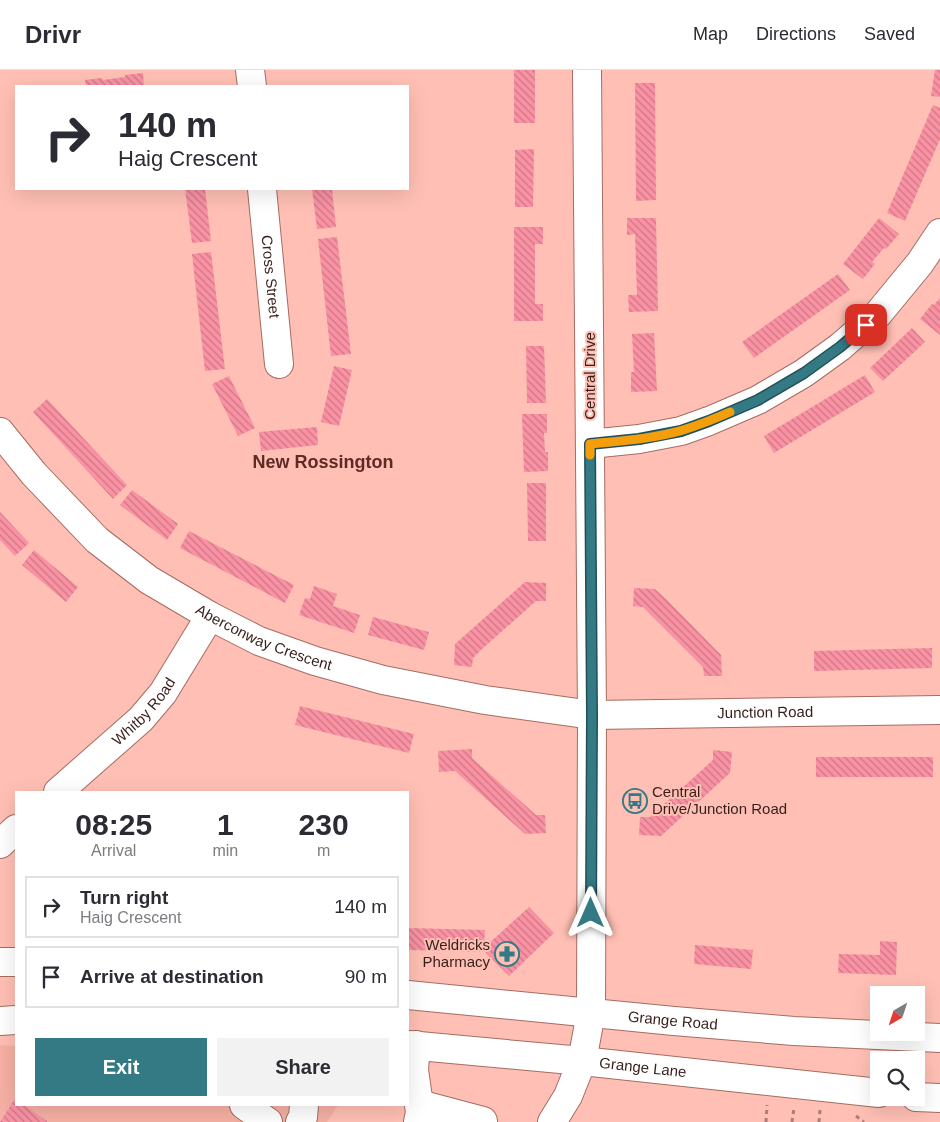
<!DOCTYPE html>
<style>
body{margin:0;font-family:Arial,sans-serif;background:#f2f2f3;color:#2b2b33;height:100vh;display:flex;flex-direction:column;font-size:19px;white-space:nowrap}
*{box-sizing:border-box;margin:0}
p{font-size:16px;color:#7c7c81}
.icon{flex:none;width:28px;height:28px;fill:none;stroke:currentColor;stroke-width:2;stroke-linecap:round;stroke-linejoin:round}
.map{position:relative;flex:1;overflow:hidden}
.panel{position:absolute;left:15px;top:721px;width:394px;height:315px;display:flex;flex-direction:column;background:#fff;border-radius:0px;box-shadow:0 5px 20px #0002}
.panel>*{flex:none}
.top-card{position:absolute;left:15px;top:15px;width:394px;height:105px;border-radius:0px;box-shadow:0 5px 20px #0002;background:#fff;color:#2b2b33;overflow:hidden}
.needle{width:32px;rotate:219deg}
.fabs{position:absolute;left:870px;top:916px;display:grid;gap:10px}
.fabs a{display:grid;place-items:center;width:55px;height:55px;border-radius:0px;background:#fff;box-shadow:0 5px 20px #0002;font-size:25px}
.pin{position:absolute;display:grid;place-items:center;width:42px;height:42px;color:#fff;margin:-21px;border-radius:10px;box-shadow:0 2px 8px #0006}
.me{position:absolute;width:55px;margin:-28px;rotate:0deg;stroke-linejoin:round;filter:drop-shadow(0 0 4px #0008)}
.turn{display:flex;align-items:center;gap:18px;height:105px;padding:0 20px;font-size:22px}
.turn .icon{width:65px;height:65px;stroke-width:2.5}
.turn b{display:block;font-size:35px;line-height:42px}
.eta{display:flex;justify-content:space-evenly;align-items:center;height:85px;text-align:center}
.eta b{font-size:30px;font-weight:700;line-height:35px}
.action{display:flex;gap:10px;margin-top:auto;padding:10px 20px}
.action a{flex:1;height:58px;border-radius:0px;background:#337a85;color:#fff;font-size:20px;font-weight:700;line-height:58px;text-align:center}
.action a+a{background:#f2f2f3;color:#2b2b33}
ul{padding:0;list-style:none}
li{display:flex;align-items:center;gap:15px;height:62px;margin:0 10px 8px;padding:0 10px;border:2px solid #e1e1e2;border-radius:0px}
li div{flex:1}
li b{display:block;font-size:19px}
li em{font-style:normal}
header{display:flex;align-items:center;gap:30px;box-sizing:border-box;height:70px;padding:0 25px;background:#fff;border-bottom:1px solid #e1e1e2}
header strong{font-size:24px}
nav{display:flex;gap:28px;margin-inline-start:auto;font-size:18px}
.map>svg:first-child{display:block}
</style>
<header>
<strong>Drivr</strong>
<nav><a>Map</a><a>Directions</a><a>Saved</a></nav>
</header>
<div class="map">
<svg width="940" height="1052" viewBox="0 0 940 1052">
<defs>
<pattern id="building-back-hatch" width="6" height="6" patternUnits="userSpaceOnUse" patternTransform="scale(1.25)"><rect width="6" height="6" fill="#fa92a4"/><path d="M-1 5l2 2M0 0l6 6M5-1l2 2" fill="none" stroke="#cb7785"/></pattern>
</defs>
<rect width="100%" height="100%" fill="#ffbfb4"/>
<!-- built -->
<polygon fill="#f6b0a4" points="0,975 16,976 16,1035 338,1035 327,1052 0,1052"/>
<!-- building -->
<g fill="url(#building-back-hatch)">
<rect x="514" y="0" width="21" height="53"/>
<polygon points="935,0 940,0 940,27 931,26"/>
<polygon points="143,3 144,16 86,16 85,10 102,8 103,10 125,7 125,5"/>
<polygon points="635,13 655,13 656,130 636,131"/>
<polygon points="933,35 940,38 940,69 905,151 887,143"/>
<polygon points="534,79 533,137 515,137 515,80"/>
<polygon points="185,119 205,119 211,171 192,173"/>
<polygon points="312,119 332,119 336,157 317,159"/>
<polygon points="627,148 656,148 658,241 629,242 628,225 637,225 635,164 627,165"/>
<polygon points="879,148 899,164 886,179 884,178 872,192 875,194 863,209 843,194"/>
<polygon points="514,157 543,157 543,174 535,174 535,234 543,234 543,251 514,251"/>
<polygon points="337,167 351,284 331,286 318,169"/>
<polygon points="211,182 225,299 205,301 192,184"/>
<polygon points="838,204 850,220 754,288 742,272"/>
<polygon points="940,228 940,265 920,249 932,234 934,235"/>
<polygon points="912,258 925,272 883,311 870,298"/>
<polygon points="654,263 657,321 631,322 631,302 634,302 632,264"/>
<polygon points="526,276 544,276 546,333 527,333"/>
<polygon points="334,296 352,300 339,356 321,352"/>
<polygon points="865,305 875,322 774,383 764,366"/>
<polygon points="229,306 255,358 238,366 212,314"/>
<polygon points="47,329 127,415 113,429 33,342"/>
<polygon points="522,344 547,344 547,363 544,363 545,382 548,382 548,401 524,402"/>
<polygon points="317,357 318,375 261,381 259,362"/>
<polygon points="527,413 546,413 546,471 528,471"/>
<polygon points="132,420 178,454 167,470 120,435"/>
<polygon points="0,442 29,473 15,486 0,470"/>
<polygon points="189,461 294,515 285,533 180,478"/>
<polygon points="34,480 78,517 66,532 22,495"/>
<polygon points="525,512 546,513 546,531 536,531 482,579 473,588 472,597 454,595 455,574"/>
<polygon points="314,516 337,524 333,536 360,545 354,563 299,545 305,528 310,529"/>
<polygon points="634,518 655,519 667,530 721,585 722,606 704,606 703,597 643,537 633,536"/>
<polygon points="373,547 429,562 424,580 368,565"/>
<polygon points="932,578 932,598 814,601 814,581"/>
<polygon points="300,636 414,664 409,683 295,655"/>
<polygon points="472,679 472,688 482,697 536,745 545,745 546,763 525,764 455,701 439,702 438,681"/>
<polygon points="713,680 732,682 730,703 661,766 639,765 640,747 650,747 713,690"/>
<rect x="816" y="687" width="117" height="20"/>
<polygon points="529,837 554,863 509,906 485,882 408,880 408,858 485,860 484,876 486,876"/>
<polygon points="880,871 897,872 896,905 838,903 839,884 880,885"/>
<polygon points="695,875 753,880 751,899 694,894"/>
<polygon points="16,1027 16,1035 24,1035 48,1052 0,1052"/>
</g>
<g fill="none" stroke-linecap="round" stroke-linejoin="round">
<defs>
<g id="minor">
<polyline points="250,0 252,16"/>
<path id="s1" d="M262 119 279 294"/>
<path id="s2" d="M0 362 34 404 97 470 149 510 210 546 259 571 315 591 383 610 485 630 592 645 940 640"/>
<polyline points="590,374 639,369 681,361 709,351 758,330 804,303 840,277 878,244 920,193 940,163"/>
<path id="s3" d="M58 722 141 649 163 623 210 546"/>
<polyline points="0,774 16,759"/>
<polyline points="0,892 16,892"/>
<path id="s4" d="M408 925 674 951 794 961 940 968"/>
<polyline points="0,951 16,950"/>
<path id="s5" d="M408 975 582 991 879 1023"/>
<polyline points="416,975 414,1000 420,1042 418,1052"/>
<polyline points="916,1027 940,1028"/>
<polyline points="419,1034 483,1051"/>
<polyline points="244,1035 268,1052"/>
<polyline points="300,1052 303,1047 304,1035"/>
<polyline points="552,1052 568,1026 582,991 591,943 592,645 587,0"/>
</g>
</defs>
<!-- minor casing -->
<use href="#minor" stroke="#a56c62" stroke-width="30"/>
<!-- path -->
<g stroke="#ac7d75" stroke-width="3" stroke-dasharray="4 4" stroke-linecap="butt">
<polyline points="856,1046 864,1052"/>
<polyline points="766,1052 767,1035"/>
<polyline points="792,1052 794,1038"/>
<polyline points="819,1052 820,1040"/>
</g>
<!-- minor -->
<use href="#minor" stroke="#fff" stroke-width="28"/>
</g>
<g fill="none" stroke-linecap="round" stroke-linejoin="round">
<defs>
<polyline id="route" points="591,843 592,645 590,374 639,369 681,361 709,351 758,330 804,303 840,277 866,255"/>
</defs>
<!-- route casing -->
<use href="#route" stroke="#214f56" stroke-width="12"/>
<!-- route -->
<use href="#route" stroke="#337a85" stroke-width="9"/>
<!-- slow -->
<path stroke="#f59e0b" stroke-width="9" d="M590 385V374C621 371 653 369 683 360 699 355 714 349 730 342"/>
</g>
<!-- icons -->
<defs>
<symbol id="bus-ring" viewBox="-11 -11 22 22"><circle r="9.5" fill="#ffbfb4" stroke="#337a85" stroke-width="1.5"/><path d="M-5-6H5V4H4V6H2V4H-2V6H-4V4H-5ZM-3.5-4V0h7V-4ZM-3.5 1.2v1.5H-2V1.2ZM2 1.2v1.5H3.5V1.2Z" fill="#337a85"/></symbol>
<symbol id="pharmacy-ring" viewBox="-11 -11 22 22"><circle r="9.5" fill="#ffbfb4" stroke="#337a85" stroke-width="1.5"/><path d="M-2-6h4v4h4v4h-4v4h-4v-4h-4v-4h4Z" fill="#337a85"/></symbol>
</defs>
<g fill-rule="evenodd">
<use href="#bus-ring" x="621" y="717" width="28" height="28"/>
<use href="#pharmacy-ring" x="493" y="870" width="28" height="28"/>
</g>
<g text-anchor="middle" stroke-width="4" stroke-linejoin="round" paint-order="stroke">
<!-- street labels -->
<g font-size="15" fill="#361f1b" stroke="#ffbfb4">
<text dy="5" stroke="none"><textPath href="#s1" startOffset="88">Cross Street</textPath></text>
<text transform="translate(590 306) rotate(-90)" y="5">Central Drive</text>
<text dy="5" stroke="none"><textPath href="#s2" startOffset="340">Aberconway Crescent</textPath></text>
<text dy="5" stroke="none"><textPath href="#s3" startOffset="118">Whitby Road</textPath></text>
<text dy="5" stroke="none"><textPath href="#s2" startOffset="852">Junction Road</textPath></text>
<text dy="5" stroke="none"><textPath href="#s4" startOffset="266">Grange Road</textPath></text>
<text dy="5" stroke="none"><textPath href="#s5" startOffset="236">Grange Lane</textPath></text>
</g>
<!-- poi labels -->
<g font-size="15" fill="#361f1b" stroke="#ffbfb4" text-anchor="start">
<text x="652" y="727">Central<tspan x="652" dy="17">Drive/Junction Road</tspan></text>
<text x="490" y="880" text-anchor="end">Weldricks<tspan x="490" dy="17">Pharmacy</tspan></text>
</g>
<!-- quarter labels -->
<g font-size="18" font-weight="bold" fill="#5e2b24" stroke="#ffbfb4">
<text x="323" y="398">New Rossington</text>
</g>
</g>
</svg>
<div class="fabs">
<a><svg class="needle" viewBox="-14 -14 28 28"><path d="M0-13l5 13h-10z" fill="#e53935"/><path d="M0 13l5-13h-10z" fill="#7c7c81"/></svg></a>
<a><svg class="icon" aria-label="search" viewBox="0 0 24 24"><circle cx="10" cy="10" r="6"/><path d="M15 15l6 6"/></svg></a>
</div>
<div class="pin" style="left:866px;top:255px;background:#d93025"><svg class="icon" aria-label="arrive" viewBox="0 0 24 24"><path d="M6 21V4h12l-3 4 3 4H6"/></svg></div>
<svg class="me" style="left:591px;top:843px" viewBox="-20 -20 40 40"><path d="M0-17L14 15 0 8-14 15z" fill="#337a85" stroke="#fff" stroke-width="4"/></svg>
<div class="top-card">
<div class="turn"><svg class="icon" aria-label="right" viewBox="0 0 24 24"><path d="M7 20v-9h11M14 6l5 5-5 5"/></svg><div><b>140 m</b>Haig Crescent</div></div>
</div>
<section class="panel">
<div class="eta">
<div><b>08:25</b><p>Arrival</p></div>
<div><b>1</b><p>min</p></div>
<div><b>230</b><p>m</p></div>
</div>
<ul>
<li><svg class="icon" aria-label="right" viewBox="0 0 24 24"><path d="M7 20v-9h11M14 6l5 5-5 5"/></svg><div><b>Turn right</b><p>Haig Crescent</p></div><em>140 m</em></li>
<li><svg class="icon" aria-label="arrive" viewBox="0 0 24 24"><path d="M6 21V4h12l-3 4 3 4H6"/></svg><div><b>Arrive at destination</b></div><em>90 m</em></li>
</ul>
<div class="action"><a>Exit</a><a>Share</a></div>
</section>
</div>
